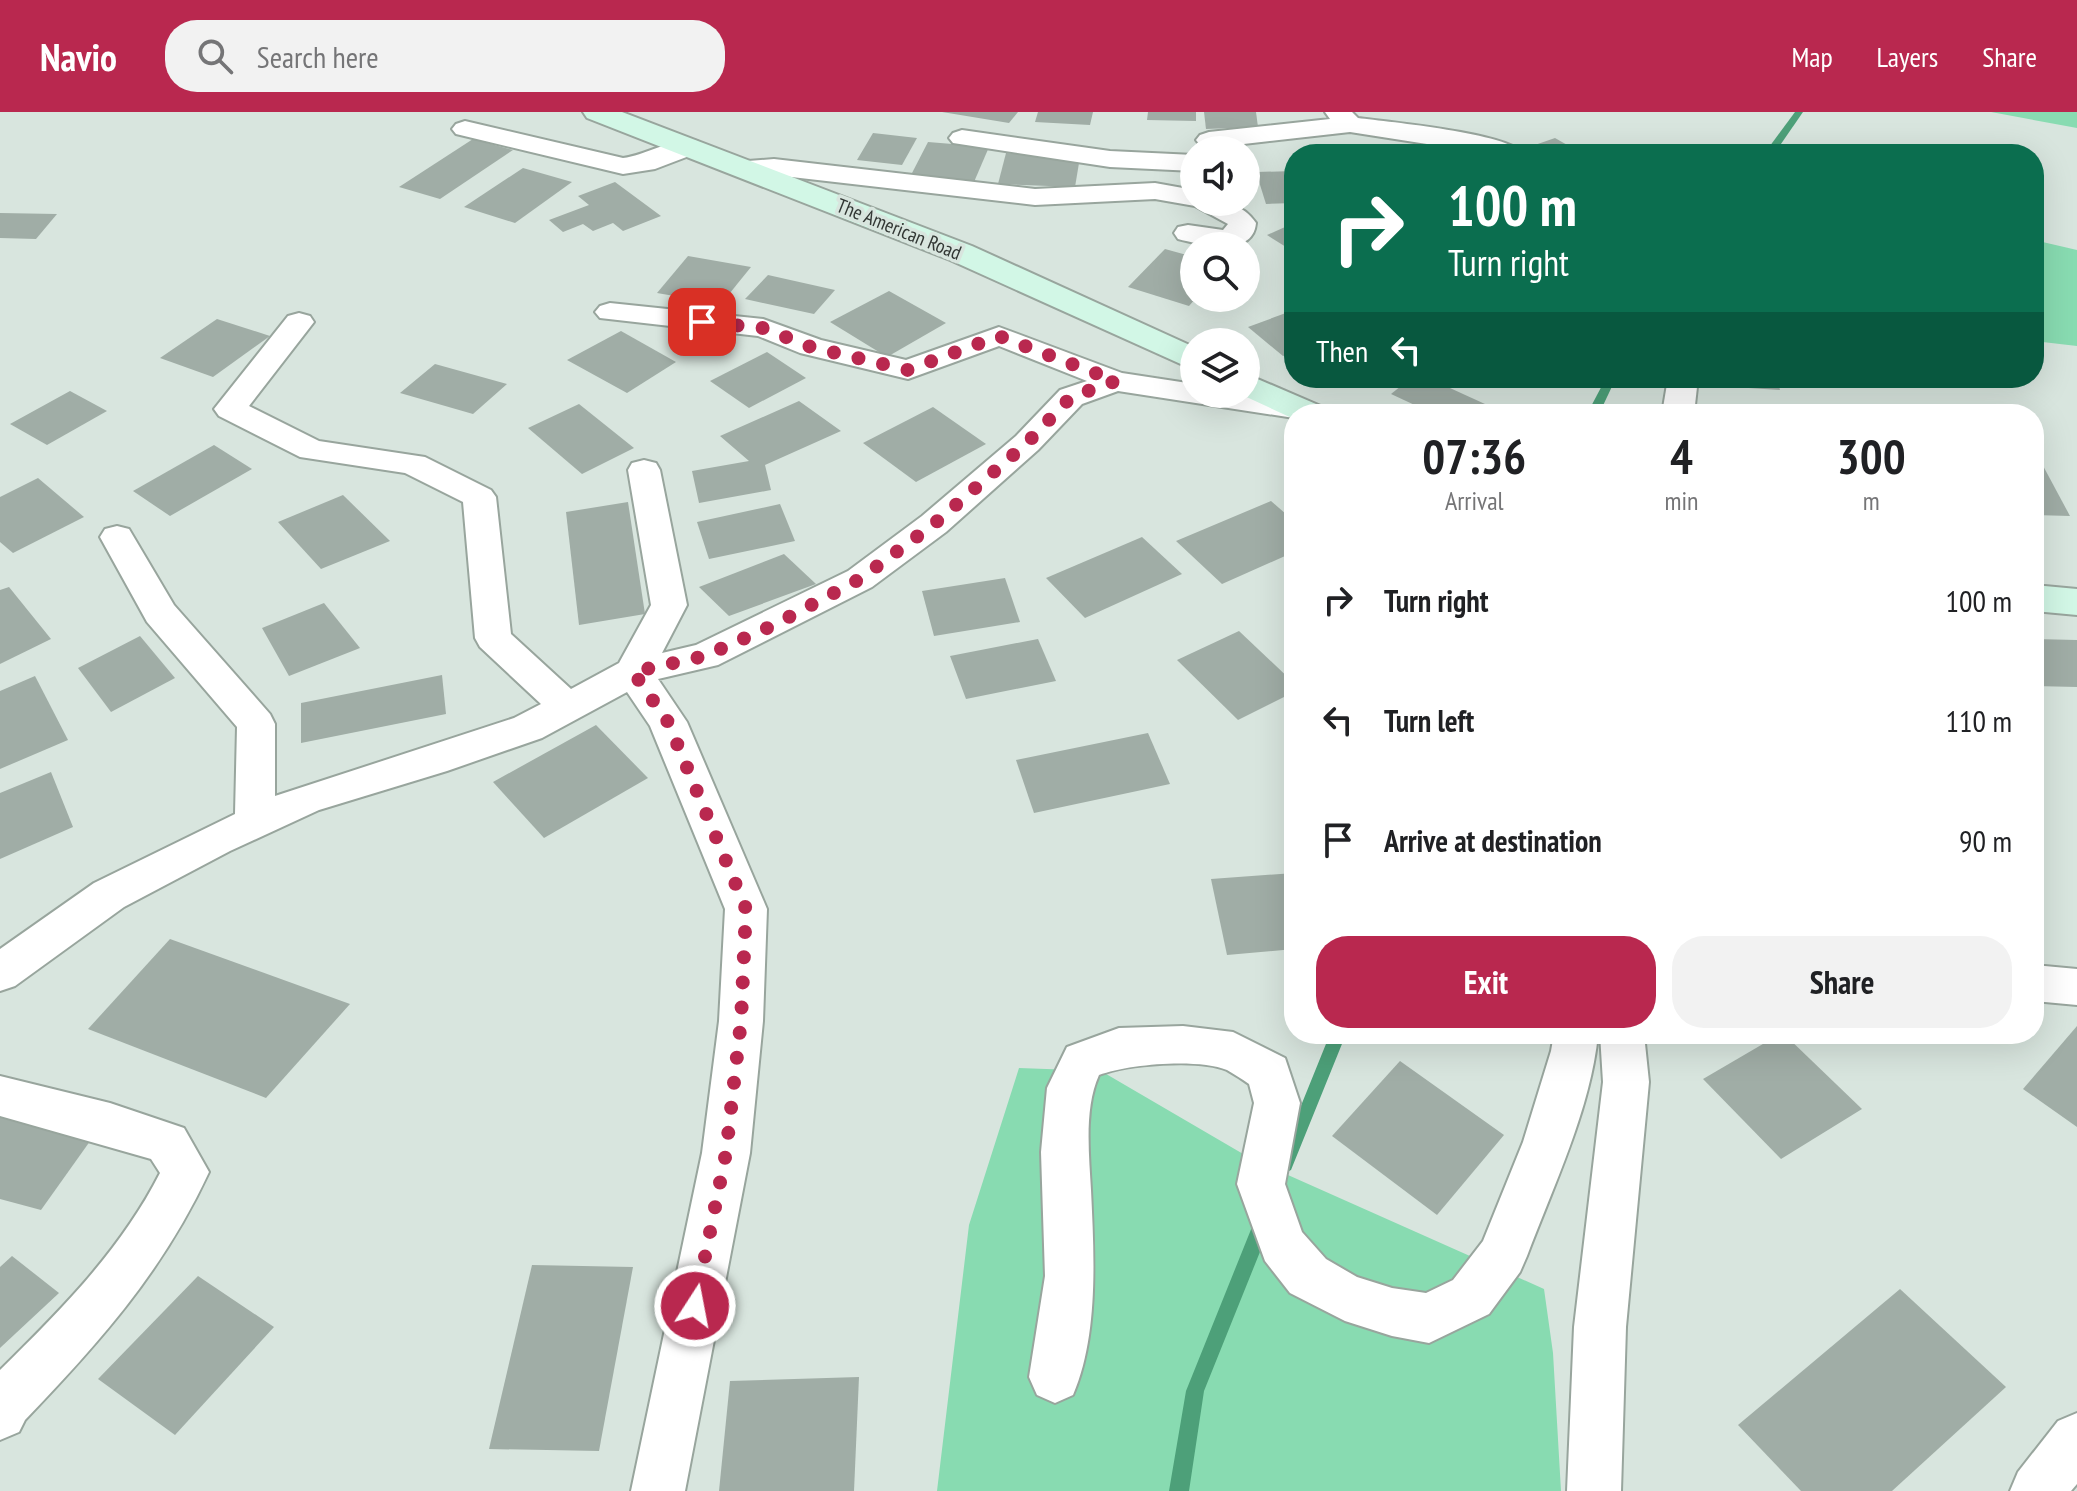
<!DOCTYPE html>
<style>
body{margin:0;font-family:"PT Sans Narrow",sans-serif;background:#f2f2f2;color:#202124;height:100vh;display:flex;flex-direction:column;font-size:30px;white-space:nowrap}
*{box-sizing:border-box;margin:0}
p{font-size:26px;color:#757577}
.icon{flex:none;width:44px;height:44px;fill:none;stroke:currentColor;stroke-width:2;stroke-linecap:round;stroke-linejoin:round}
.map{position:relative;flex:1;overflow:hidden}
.drawer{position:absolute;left:1284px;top:292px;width:760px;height:640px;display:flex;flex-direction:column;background:#fff;border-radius:32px;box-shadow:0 8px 32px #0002}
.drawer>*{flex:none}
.guide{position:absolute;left:1284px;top:32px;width:760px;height:244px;border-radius:32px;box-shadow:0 8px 32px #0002;background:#0b6e4f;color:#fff;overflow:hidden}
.fabs{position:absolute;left:1180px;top:24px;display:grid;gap:16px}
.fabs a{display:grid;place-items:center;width:80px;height:80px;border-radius:50%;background:#fff;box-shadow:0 8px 32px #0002;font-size:40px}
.pin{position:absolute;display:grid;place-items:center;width:68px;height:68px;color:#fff;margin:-34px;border-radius:16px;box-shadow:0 4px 12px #0006}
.me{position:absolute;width:88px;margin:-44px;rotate:11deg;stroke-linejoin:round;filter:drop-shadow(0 0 6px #0008)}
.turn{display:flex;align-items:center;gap:28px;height:168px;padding:0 32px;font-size:36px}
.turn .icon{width:104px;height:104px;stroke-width:2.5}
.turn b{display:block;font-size:56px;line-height:68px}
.then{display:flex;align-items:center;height:76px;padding:0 32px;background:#0003;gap:16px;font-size:30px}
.eta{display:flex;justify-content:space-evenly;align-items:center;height:136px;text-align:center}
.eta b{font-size:48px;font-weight:700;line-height:56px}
.cta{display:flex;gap:16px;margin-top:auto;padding:16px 32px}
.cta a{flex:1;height:92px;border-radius:32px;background:#b9284f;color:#fff;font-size:32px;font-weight:700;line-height:92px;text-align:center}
.cta a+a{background:#f2f2f2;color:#202124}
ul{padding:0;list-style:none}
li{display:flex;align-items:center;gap:24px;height:120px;padding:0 32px}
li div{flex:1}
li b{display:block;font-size:30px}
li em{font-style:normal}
header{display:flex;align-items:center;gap:48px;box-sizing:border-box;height:112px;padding:0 40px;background:#b9284f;color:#fff}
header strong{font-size:38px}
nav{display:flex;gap:44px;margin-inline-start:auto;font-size:28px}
.search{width:560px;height:72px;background:#f2f2f2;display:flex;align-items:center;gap:20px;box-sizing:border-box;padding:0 28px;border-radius:32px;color:#757577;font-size:30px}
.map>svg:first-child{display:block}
</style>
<header>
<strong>Navio</strong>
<div class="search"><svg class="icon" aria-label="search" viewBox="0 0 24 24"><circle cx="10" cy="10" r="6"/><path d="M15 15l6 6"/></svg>Search here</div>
<nav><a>Map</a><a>Layers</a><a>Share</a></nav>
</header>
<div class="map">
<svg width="2077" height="1379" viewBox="0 0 2077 1379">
<rect width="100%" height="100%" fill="#d8e5de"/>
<!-- green -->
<g fill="#88dbb1">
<polygon points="1991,0 2077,0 2077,16"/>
<polygon points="2034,128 2077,138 2077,234 2034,229"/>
<polygon points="1019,956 1101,959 1250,1046 1544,1177 1553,1241 1561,1379 937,1379 969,1113"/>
</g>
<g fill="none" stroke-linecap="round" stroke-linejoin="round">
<!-- stream -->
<g fill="#4da079" fill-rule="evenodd">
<polygon points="1795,0 1803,0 1774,42 1764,42"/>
<polygon points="1606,266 1616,266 1599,302 1587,302"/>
<polygon points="1330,922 1346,922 1293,1053 1291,1058 1285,1061 1279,1058 1277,1053"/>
<polygon points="1263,1102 1269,1104 1272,1110 1204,1279 1189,1379 1169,1379 1186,1279 1254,1110 1257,1104"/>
</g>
</g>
<!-- building -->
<g fill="#a0ada6">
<polygon points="942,0 1018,0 1009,11"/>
<polygon points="1038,0 1093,0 1090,13 1035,10"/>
<polygon points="1148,0 1196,0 1196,9 1147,8"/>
<polygon points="1204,0 1256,0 1258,15 1206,17"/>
<polygon points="873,21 917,26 902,53 857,48"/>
<polygon points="1555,26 1583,42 1532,42 1523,37"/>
<polygon points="473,27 513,38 440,87 399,75"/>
<polygon points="928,30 989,35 974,70 911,63"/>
<polygon points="1006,41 1080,45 1075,75 998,72"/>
<polygon points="523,56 572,70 515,111 464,95"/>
<polygon points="1294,59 1294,91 1266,92 1256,60"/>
<polygon points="615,70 661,104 623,119 613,111 593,119 583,112 563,120 549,108 589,93 578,84"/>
<polygon points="0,101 57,102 36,127 0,126"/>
<polygon points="1294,111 1294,140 1267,123"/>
<polygon points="1165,137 1194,145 1196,186 1189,194 1128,175"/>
<polygon points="688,144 751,155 721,192 657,181"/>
<polygon points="768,163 835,178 814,202 745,187"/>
<polygon points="889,179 946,211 887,245 830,210"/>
<polygon points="1294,198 1294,240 1283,244 1248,215"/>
<polygon points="217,207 270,224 213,265 160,246"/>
<polygon points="621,219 676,250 627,281 567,248"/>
<polygon points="767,240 806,266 749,296 710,269"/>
<polygon points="435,252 507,272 473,302 400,281"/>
<polygon points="1326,266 1360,266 1340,275"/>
<polygon points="1411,266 1428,266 1485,292 1473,302 1434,302 1391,282"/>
<polygon points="1700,266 1777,266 1780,278 1702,273"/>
<polygon points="70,279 107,299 47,333 10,312"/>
<polygon points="799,289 841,319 765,353 771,378 699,391 692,359 749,349 720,324"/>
<polygon points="579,292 634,336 582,362 528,316"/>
<polygon points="933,295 986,332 916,370 863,331"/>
<polygon points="214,333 252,357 170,404 133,379"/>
<polygon points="2034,350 2041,350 2070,404 2034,403"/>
<polygon points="38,366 84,405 13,441 0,430 0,385"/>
<polygon points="343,383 390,429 321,457 278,410"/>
<polygon points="1271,389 1294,409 1294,440 1222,472 1176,429"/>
<polygon points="628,390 645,502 579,513 566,400"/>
<polygon points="780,392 795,429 709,447 697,410"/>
<polygon points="1142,425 1182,462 1085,506 1046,466"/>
<polygon points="784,442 816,472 729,504 699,475"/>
<polygon points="1005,466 1020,510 934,524 922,479"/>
<polygon points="9,475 51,527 0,552 0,478"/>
<polygon points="324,491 360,536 289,564 262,516"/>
<polygon points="1239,519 1294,571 1294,580 1238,608 1177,548"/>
<polygon points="140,524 175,566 111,600 78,556"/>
<polygon points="1038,527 1056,569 966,587 950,544"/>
<polygon points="2034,527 2077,528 2077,575 2034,574"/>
<polygon points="442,563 446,602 301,631 301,591"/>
<polygon points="35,564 68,628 0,657 0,579"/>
<polygon points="596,613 648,666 544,726 493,670"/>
<polygon points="1148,621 1170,672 1034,701 1016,648"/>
<polygon points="51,660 73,715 0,747 0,681"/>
<polygon points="1294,761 1294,837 1227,843 1211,767"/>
<polygon points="170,827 350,892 266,986 88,917"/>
<polygon points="2077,914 2077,1015 2023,977"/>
<polygon points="1780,922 1784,922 1862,997 1781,1047 1703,967"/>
<polygon points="1400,949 1504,1023 1437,1103 1332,1024"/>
<polygon points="0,1001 93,1025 41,1098 0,1087"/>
<polygon points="12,1144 59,1181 0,1236 0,1155"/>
<polygon points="532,1153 633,1155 599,1339 489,1337"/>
<polygon points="198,1164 274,1215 175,1323 98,1267"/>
<polygon points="1900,1177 2006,1275 1892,1379 1801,1379 1738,1313"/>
<polygon points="859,1265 854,1379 719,1379 730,1269"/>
</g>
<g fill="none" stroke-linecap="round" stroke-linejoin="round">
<defs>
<g id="minor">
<path d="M1325 0H1352L1358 6C1389 10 1509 21 1524 42H1491L1350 20 1209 36 1200 33 1196 28 1200 23 1209 20 1330 7Z"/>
<path d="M465 9 623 46C647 43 674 24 697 29L701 35 697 41 655 57 623 62 456 22 452 17 456 12Z"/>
<polygon points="962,18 1110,39 1194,43 1194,59 1110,55 953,31 949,26 953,21"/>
<path d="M774 47 1035 77 1155 71 1194 78V90C1220 90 1240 88 1256 111 1253 146 1201 133 1178 127L1174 121 1178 115 1188 113 1223 118 1228 112 1195 94 1155 87 1035 93 774 63 735 62 731 56 735 50Z"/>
<polygon points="610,191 763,207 821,228 906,248 999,215 1122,261 1194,272 1194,282 1246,280 1312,291 1317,298 1314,302 1294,302 1294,306 1118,279 1082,292 1038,338 946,420 872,475 718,553 658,567 687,610 767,797 763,909 750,1041 685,1379 631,1379 702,1041 719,909 725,797 650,614 627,580 542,626 447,659 319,698 230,739 124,795 15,874 0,879 0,837 94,771 235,702 237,615 147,510 100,425 105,417 117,414 129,417 174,493 270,602 275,612 275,684 514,606 541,592 480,535 475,526 463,390 405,361 300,345 219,304 214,297 288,204 299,201 310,204 314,210 249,294 319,329 425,345 491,378 496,385 511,522 571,577 619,551 651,493 628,358 632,351 644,348 656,351 660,358 687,493 662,541 696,533 848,459 922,404 1016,324 1060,278 1087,269 999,234 908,267 800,241 758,224 600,206 595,200 600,194"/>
<polygon points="1668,266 1698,266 1694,302 1662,302"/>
<polygon points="2034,853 2077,857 2077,893 2034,889"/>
<path d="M1183 914 1233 920 1285 946 1300 991 1285 1072 1302 1120 1326 1147 1357 1165 1392 1176 1426 1181 1453 1168 1483 1129 1523 1030 1551 939 1554 922H1598C1591 996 1553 1075 1527 1144L1520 1160 1489 1202 1429 1231 1392 1224 1345 1209 1290 1181 1265 1149 1237 1072 1254 991 1249 972C1242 967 1234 962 1227 958 1198 946 1128 952 1099 963 1084 996 1089 1042 1091 1078 1094 1142 1099 1223 1073 1283L1055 1291 1037 1283 1029 1265 1045 1164 1041 1040 1047 976 1067 935 1119 916Z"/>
<polygon points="1600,922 1644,922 1649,970 1626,1215 1621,1379 1567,1379 1574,1215 1603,970"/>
<path d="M0 964 110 991 184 1016 209 1060C163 1159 100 1230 25 1308L19 1320 0 1328V1258C60 1199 121 1138 160 1061L151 1047 0 1004Z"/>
<polygon points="2077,1301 2077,1372 2071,1379 2010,1379 2018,1360 2058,1309"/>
</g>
<g id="secondary">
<polygon points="583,0 622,0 972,134 1194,235 1194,258 950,148 587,6"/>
<polygon points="1246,262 1323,295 1328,302 1294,302 1294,307 1240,282 1246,282"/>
<polygon points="2034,473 2077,477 2077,503 2034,499"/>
</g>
</defs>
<!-- minor casing -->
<use href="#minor" stroke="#98a59d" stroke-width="4"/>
<!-- secondary casing -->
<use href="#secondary" stroke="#98a59d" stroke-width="4"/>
<!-- minor -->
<use href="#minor" fill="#fff" fill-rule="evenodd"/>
<!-- secondary -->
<use href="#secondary" fill="#d2f7e6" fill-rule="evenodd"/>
</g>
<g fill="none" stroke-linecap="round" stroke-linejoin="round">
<!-- route -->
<polyline stroke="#b9284f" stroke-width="14" stroke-dasharray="0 25.2" points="695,1194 726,1041 741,909 746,797 668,610 633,560 705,544 774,513 860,467 934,412 1027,331 1071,285 1116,269 999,224 908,258 811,235 763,216 702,210"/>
</g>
<g text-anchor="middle" stroke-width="7" stroke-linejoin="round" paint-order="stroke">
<!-- far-street labels -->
<g font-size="20" fill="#323734" stroke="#d8e5de">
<text transform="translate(899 117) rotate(22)" y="7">The American Road</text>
</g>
</g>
</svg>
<div class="fabs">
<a><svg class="icon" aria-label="sound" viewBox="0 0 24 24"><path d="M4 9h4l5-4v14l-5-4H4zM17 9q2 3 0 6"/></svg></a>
<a><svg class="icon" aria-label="search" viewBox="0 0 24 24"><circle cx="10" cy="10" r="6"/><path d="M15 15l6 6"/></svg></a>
<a><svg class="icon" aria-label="layers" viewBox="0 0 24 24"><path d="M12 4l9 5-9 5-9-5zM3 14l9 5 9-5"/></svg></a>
</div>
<div class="pin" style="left:702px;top:210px;background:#d93025"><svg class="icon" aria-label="arrive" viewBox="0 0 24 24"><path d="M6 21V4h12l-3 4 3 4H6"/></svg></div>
<svg class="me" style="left:695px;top:1194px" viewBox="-20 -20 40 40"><circle r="17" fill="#b9284f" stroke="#fff" stroke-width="3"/><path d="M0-11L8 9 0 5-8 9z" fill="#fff"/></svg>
<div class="guide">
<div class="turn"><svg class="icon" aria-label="right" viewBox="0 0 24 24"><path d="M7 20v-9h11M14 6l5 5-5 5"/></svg><div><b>100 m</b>Turn right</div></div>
<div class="then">Then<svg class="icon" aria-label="left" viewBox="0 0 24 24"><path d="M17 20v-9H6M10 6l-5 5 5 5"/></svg></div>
</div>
<section class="drawer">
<div class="eta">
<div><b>07:36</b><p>Arrival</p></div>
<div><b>4</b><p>min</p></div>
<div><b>300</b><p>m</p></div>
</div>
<ul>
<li><svg class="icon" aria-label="right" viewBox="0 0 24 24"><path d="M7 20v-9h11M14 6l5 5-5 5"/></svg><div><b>Turn right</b></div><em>100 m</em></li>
<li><svg class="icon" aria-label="left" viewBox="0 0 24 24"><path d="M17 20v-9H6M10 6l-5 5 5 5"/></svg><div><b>Turn left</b></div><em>110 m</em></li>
<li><svg class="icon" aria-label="arrive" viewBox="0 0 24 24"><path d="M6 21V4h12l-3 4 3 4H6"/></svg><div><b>Arrive at destination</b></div><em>90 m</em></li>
</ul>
<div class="cta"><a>Exit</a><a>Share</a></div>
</section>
</div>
